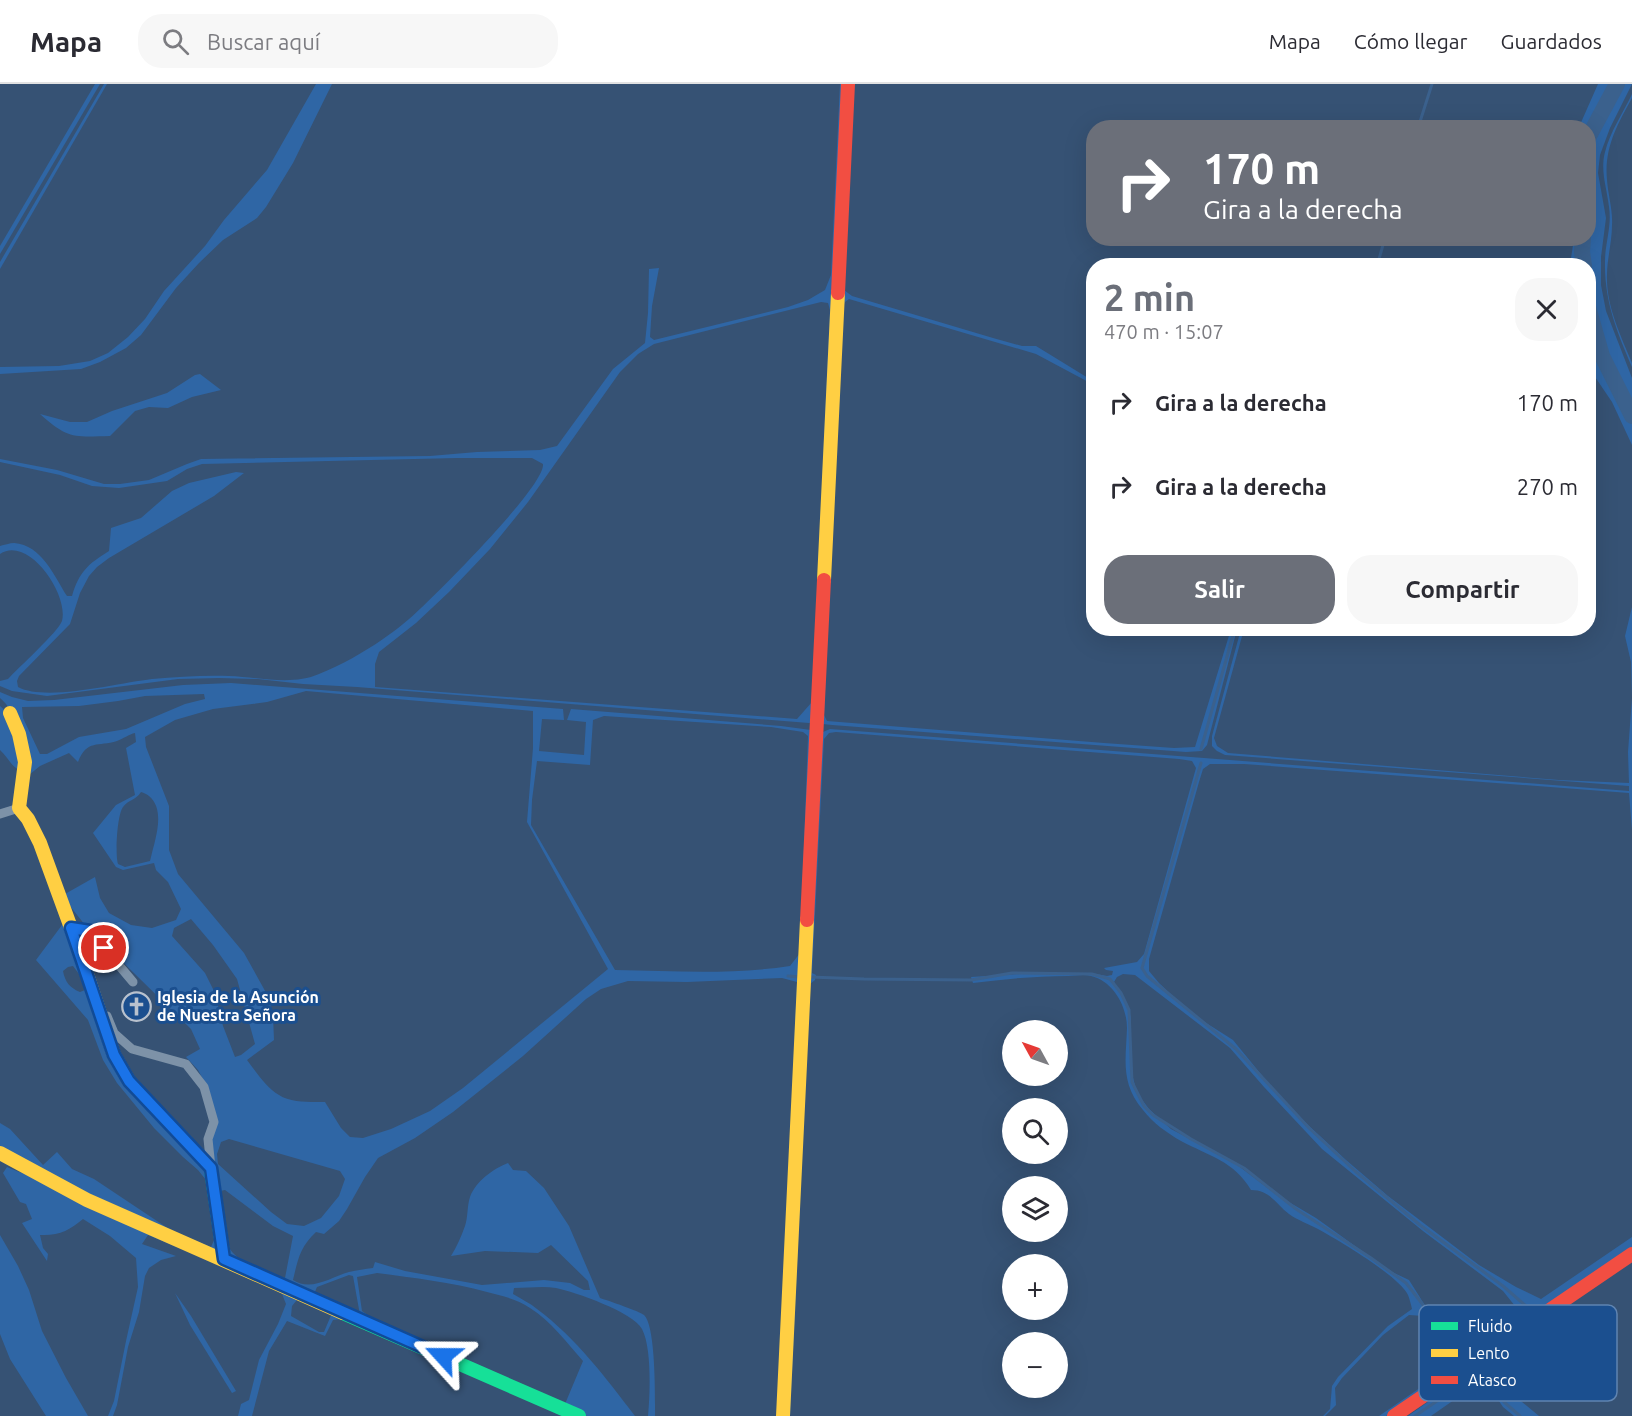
<!DOCTYPE html>
<html lang="es">
<meta charset="utf-8">
<style>
body{margin:0;font-family:Ubuntu,sans-serif;background:#f7f7f7;color:#2b2b33;height:100vh;display:flex;flex-direction:column;font-size:22px;white-space:nowrap}
*{box-sizing:border-box;margin:0}
p{font-size:20px;color:#7c7c81}
.icon{flex:none;width:33px;height:33px;fill:none;stroke:currentColor;stroke-width:2;stroke-linecap:round;stroke-linejoin:round}
.map{position:relative;flex:1;overflow:hidden}
.details{position:absolute;left:1086px;top:174px;width:510px;height:378px;display:flex;flex-direction:column;background:#fff;border-radius:24px;box-shadow:0 6px 24px #0002}
.details>*{flex:none}
.guide{position:absolute;left:1086px;top:36px;width:510px;height:126px;border-radius:24px;box-shadow:0 6px 24px #0002;background:#6b6f79;color:#fff;overflow:hidden}
.needle{width:39px;rotate:310deg}
.tools{position:absolute;left:1002px;top:936px;display:grid;gap:12px}
.tools a{display:grid;place-items:center;width:66px;height:66px;border-radius:50%;background:#fff;box-shadow:0 6px 24px #0002;font-size:30px}
.pin{position:absolute;display:grid;place-items:center;width:51px;height:51px;color:#fff;margin:-26px;border:3px solid #fff;border-radius:50%;box-shadow:0 2px 6px #0007}
.me{position:absolute;width:66px;margin:-33px;rotate:294deg;stroke-linejoin:round;filter:drop-shadow(0 0 4px #0008)}
.turn{display:flex;align-items:center;gap:21px;height:126px;padding:0 18px;font-size:27px}
.turn .icon{width:78px;height:78px;stroke-width:2.5}
.turn b{display:block;font-size:42px;line-height:51px}
.round{display:grid;place-items:center;flex:none;width:63px;height:63px;border-radius:24px;background:#f7f7f7}
.head{display:flex;align-items:center;justify-content:space-between;height:102px;padding:0 18px}
h1{font-size:36px;font-weight:600;line-height:45px;color:#6b6f79}
.button{display:flex;gap:12px;margin-top:auto;padding:12px 18px}
.button a{flex:1;height:69px;border-radius:24px;background:#6b6f79;color:#fff;font-size:24px;font-weight:600;line-height:69px;text-align:center}
.button a+a{background:#f7f7f7;color:#2b2b33}
ul{padding:0;list-style:none}
li{display:flex;align-items:center;gap:18px;height:84px;padding:0 18px}
li div{flex:1}
li b{display:block;font-size:22px}
li em{font-style:normal}
header{display:flex;align-items:center;gap:36px;box-sizing:border-box;height:84px;padding:0 30px;background:#fff;border-bottom:2px solid #e1e1e2}
header strong{font-size:28px}
nav{display:flex;gap:33px;margin-inline-start:auto;font-size:21px}
.search{width:420px;height:54px;background:#f7f7f7;display:flex;align-items:center;gap:15px;box-sizing:border-box;padding:0 21px;border-radius:24px;color:#7c7c81;font-size:22px}
.map>svg:first-child{display:block}
</style>
<header>
<strong>Mapa</strong>
<div class="search"><svg class="icon" aria-label="search" viewBox="0 0 24 24"><circle cx="10" cy="10" r="6"/><path d="M15 15l6 6"/></svg>Buscar aquí</div>
<nav><a>Mapa</a><a>Cómo llegar</a><a>Guardados</a></nav>
</header>
<div class="map">
<svg width="1632" height="1332" viewBox="0 0 1632 1332">
<rect width="100%" height="100%" fill="#365274"/>
<!-- green -->
<g fill="#2f66a5" fill-rule="evenodd">
<polygon points="95,0 100,0 0,170 0,162"/>
<polygon points="104,0 107,0 0,185 0,178"/>
<polygon points="316,0 332,0 293,79 266,123 257,134 223,156 199,179 176,204 141,251 126,264 100,278 81,285 0,290 0,283 59,282 90,277 108,269 128,253 145,235 164,207 205,162 224,136 267,86"/>
<path d="M840 0H844L813 638 809 639 357 603 303 600 258 595 219 594 178 595 47 612 12 607 0 602V597L8 595C18 584 58 548 62 537 69 510 28 451 0 470V462C4 461 10 459 14 459 42 461 54 492 67 512H72C79 488 88 480 109 467L111 444 141 434 172 407 189 399 236 388 244 389 214 412 109 474 97 483 89 492 80 509 70 540 19 592 17 597 18 603C46 618 118 599 152 595 178 593 204 591 229 592 258 593 292 602 319 590 341 581 363 569 383 555 396 546 410 535 421 524 442 504 545 402 543 380L532 374H457L202 380 187 385 167 397 119 404 92 402 60 391 0 378V375L57 386 104 400H120L149 396 187 380 201 375 430 372 477 368 540 366 557 362 613 285 645 259 648 229 649 185 659 184 652 222 650 253 654 256 788 223 808 216 825 206 831 191ZM821 218 828 219 830 226 812 618 797 635 375 603V580L379 568 416 539 449 508 490 465 528 418 620 288 638 270 654 260Z"/>
<polygon points="851,0 853,0 844,206 852,212 993,254 1022,262 1036,262 1093,297 1094,301 1036,270 849,215 845,218 842,226 824,631 827,637 1104,659 1174,664 1195,663 1231,545 1237,545 1207,661 1202,667 1186,668 832,641 823,640 820,634"/>
<polygon points="1598,0 1632,0 1610,44 1600,71 1598,89 1606,134 1601,173 1601,201 1606,227 1632,294 1632,361 1612,318 1589,284 1588,182 1572,181 1571,174 1574,155 1588,154 1588,44 1579,43"/>
<path d="M1632 10V14C1617 41 1604 64 1607 96 1608 111 1613 126 1612 141 1612 158 1607 175 1607 191 1606 222 1621 252 1632 279V283C1617 248 1604 217 1605 177 1605 159 1612 142 1609 123 1607 104 1600 87 1605 68 1610 48 1623 29 1632 10Z"/>
<path d="M200 290 221 306 192 313 168 324 149 323 135 327 110 352C73 353 68 355 40 330L70 338H87L112 327 167 309 195 291Z"/>
<path d="M1632 523V746L1629 709 1244 680H1210L1203 685 1199 698 1149 875V887L1159 899 1192 930 1233 956 1273 1005 1308 1041 1346 1076 1388 1112 1479 1181 1516 1203 1541 1215 1632 1153V1163L1386 1332H1379L1465 1273 1469 1268 1460 1252 1424 1232 1409 1231 1383 1251 1342 1294 1335 1304 1336 1321 1325 1332H1323L1330 1325 1332 1302 1338 1293 1388 1242 1412 1225C1411 1221 1410 1216 1408 1211 1399 1192 1338 1156 1318 1145 1309 1140 1297 1136 1289 1130 1276 1120 1270 1106 1251 1106 1234 1077 1209 1072 1181 1057 1167 1049 1153 1039 1143 1026 1120 999 1126 975 1127 944 1127 922 1113 897 1091 892 1084 890 1075 892 1068 892 1036 892 1005 895 973 899L971 893 1035 889H1091L1107 892 1112 891 1113 887 1106 886 1104 884 1137 878 1144 870 1196 684 1192 677 1179 675 836 648 829 649 824 655 812 889 816 891 815 896 810 900 790 1332H787L823 648 830 645 1629 707V702L1225 671 1217 667 1212 662V652L1241 545H1244L1214 654 1217 662 1228 669 1559 696 1629 699 1628 668 1632 614 1631 578 1625 552ZM1123 890 1135 891 1230 964 1264 1003 1322 1065 1423 1147 1503 1207 1515 1222 1514 1230 1504 1239 1474 1256 1467 1252 1451 1239 1426 1223 1409 1196 1390 1187 1316 1134 1277 1111 1232 1077 1171 1045 1149 1025 1137 1009 1131 986V934L1127 919 1114 898 1117 893Z"/>
<path d="M231 599 563 625 564 636 542 635 539 667 584 671 586 638 567 636 571 625 781 642 811 646 814 650 780 1332H778L797 898 782 894 687 898 628 897 601 905 586 915 523 972 453 1028 415 1054 378 1074 365 1093 347 1125 339 1137 324 1150 316 1148C300 1163 298 1175 293 1196 311 1208 331 1193 349 1188 357 1186 365 1185 373 1184L375 1178 405 1187 482 1201 544 1196 570 1199 584 1206H590L588 1197 551 1161 538 1169 485 1167 451 1172C457 1162 461 1153 465 1142 468 1133 467 1122 470 1113 476 1097 493 1085 508 1079L513 1086 526 1087 544 1104 569 1142 600 1214C609 1217 639 1227 644 1231 656 1242 655 1314 655 1332H648C650 1311 652 1264 642 1245 633 1228 575 1208 556 1204 543 1202 528 1204 514 1204L513 1210C521 1215 530 1219 537 1225 576 1254 606 1294 635 1332H587L360 1231 353 1192 349 1191 317 1203 314 1210 240 1179 226 1168 222 1156 211 1065 214 1033 207 1003 198 986 186 973 200 965 191 945 85 841 70 822 65 810 95 793 100 814 109 829 131 841 152 844 176 836 181 825 168 798 156 786 154 779 123 786 116 783 93 749 116 721 135 711 126 664 136 658 135 649C129 650 123 655 117 657 98 663 87 655 78 678L69 669 40 682 24 695C25 689 28 682 28 675 29 656 15 627 0 614V608L12 613 28 617 54 616 183 601ZM306 607 533 627V664L527 738 608 885 463 1004 430 1027 391 1045 363 1054 350 1053 341 1044 325 1018C311 1018 291 1019 279 1011 266 1003 256 988 247 976L274 956 273 931 269 914 244 869 178 790 169 766V722L146 663 145 653 175 636 213 625 267 618ZM204 610 205 615 185 620 126 645 79 653 47 670H40L23 634 22 623 79 622 118 617 145 612ZM604 632 771 643 803 648 808 652 800 869 790 882C731 891 674 887 615 886L531 741 532 716 537 677 590 681 593 636ZM141 708C144 709 147 710 149 712 166 726 155 756 151 773L150 777 125 783 118 780C115 771 117 731 123 723 128 716 136 716 141 708ZM191 835 213 861 237 895 255 960 241 971 235 973 223 942 215 909 205 889 172 852 174 844ZM229 1055 340 1087 345 1095 339 1112 321 1134 304 1142 287 1140 271 1128 218 1080 217 1070 221 1058ZM225 1106 273 1142 293 1152 285 1194C263 1187 231 1179 225 1154 221 1139 221 1122 220 1107ZM377 1189C414 1194 451 1198 487 1208 502 1212 517 1215 530 1224 551 1237 567 1259 583 1277L565 1320 369 1232 362 1227 357 1193Z"/>
<path d="M0 622C18 636 17 665 20 686 11 683 8 673 0 666Z"/>
<path d="M62 841 66 843 105 958 209 1091 217 1167 32 1084 0 1062V1039L10 1045 43 1081 57 1068 72 1085 94 1095 172 1147 211 1163 214 1156 206 1096 198 1086 183 1073 154 1044 117 999 103 976 88 936 36 876ZM73 882 79 890 85 906 80 908C70 904 65 898 63 887L68 883Z"/>
<path d="M7 1083 19 1088 36 1093 301 1211 292 1222 291 1232 319 1248H324L332 1229 341 1235 333 1236 325 1252 287 1237 269 1267 252 1332H238L241 1320 249 1316 259 1276 278 1240 286 1220 282 1210 266 1200 148 1151 142 1160 176 1172 161 1176 149 1184 145 1192 139 1228 128 1263 117 1321 113 1332H108L114 1317 126 1257 138 1203 136 1174 110 1152 83 1135C70 1146 59 1152 40 1151L43 1164 48 1170 47 1177 22 1139 32 1135 26 1120 20 1118 3 1089Z"/>
<polygon points="0,1151 18,1182 29,1206 42,1247 66,1294 88,1332 46,1332 10,1275 0,1250"/>
<polygon points="175,1209 191,1232 236,1307 232,1309 190,1241"/>
<polygon points="1497,1269 1495,1276 1516,1313 1539,1332 1514,1332 1503,1323 1484,1295 1431,1332 1408,1332"/>
</g>
<g fill="none" stroke-linecap="round" stroke-linejoin="round">
<!-- stream -->
<g stroke="#3b618d" stroke-width="3">
<polyline points="1418,44 1432,0"/>
<polyline points="1377,182 1385,154"/>
<polyline points="1201,665 1235,544"/>
<polyline points="1201,679 1142,884 1147,892 1236,965 1309,1044 1355,1087 1420,1141 1503,1202 1526,1222 1526,1228 1472,1263 1475,1266"/>
<polyline points="788,892 800,893"/>
<polyline points="810,893 864,895 971,896 1012,889 1092,890 1110,895 1121,909 1129,926 1132,998 1144,1022 1153,1031 1191,1055 1244,1084 1296,1125 1371,1174 1406,1199 1427,1226 1461,1247 1472,1263"/>
<polyline points="1482,1281 1504,1318 1520,1332"/>
<polyline points="1415,1332 1484,1285"/>
</g>
<!-- river -->
<g stroke="#3b618d" stroke-width="16">
<polyline points="1588,54 1617,0"/>
<polyline points="1583,154 1582,168 1584,182"/>
<polyline points="1588,223 1602,272 1632,332"/>
</g>
<!-- street -->
<g stroke="#7d92a8" stroke-width="9">
<polyline points="0,730 19,724"/>
<polyline points="71,844 90,847 133,898"/>
<polyline points="107,932 114,949 132,965 186,980 204,1003 214,1038 208,1055 211,1084"/>
</g>
<!-- fast -->
<g stroke="#16e098" stroke-width="14">
<polyline points="211,1086 224,1175"/>
<polyline points="343,1229 579,1332"/>
</g>
<!-- slow -->
<g stroke="#ffcf43" stroke-width="14">
<polyline points="824,496 838,209"/>
<polyline points="10,629 19,650 25,678 19,724 28,735 40,759 78,863 114,971 129,997 211,1084 211,1086"/>
<polyline points="0,1069 87,1116 343,1229"/>
<polyline points="783,1332 807,836"/>
</g>
<!-- jam -->
<g stroke="#f24e42" stroke-width="14">
<polyline points="838,209 848,0"/>
<polyline points="807,836 824,496"/>
<polyline points="1394,1332 1632,1170"/>
</g>
</g>
<g fill="none" stroke-linecap="round" stroke-linejoin="round">
<defs>
<polyline id="route" points="104,864 90,847 71,844 114,971 129,997 211,1084 224,1175 443,1272"/>
</defs>
<!-- route casing -->
<use href="#route" stroke="#114b97" stroke-width="15"/>
<!-- route -->
<use href="#route" stroke="#1a73e8" stroke-width="10"/>
</g>
<!-- icons -->
<defs>
<symbol id="church-ring" viewBox="-11 -11 22 22"><circle r="9.5" fill="#1b4f8f" stroke="#b9c2ce" stroke-width="1.5"/><path d="M-1.2-6h2.4v3.5h3.3v2.4h-3.3V6h-2.4V-.1h-3.3v-2.4h3.3Z" fill="#b9c2ce"/></symbol>
</defs>
<g fill-rule="evenodd">
<use href="#church-ring" x="120" y="906" width="33" height="33"/>
</g>
<g text-anchor="middle" stroke-width="6" stroke-linejoin="round" paint-order="stroke">
<!-- poi labels -->
<g font-size="16" font-weight="bold" fill="#fff" stroke="#1b4f8f" text-anchor="start">
<text x="157" y="919">Iglesia de la Asunción<tspan x="157" dy="18">de Nuestra Señora</tspan></text>
</g>
</g>
<!-- legend -->
<rect x="1419" y="1221" width="198" height="96" rx="9" fill="#1b4f8f" stroke="#5f84b1" stroke-width="1.5"/>
<rect x="1431" y="1238" width="27" height="8" fill="#16e098"/>
<rect x="1431" y="1265" width="27" height="8" fill="#ffcf43"/>
<rect x="1431" y="1292" width="27" height="8" fill="#f24e42"/>
<g font-size="16" fill="#fff">
<text x="1468" y="1248">Fluido</text>
<text x="1468" y="1275">Lento</text>
<text x="1468" y="1302">Atasco</text>
</g>
</svg>
<div class="tools">
<a><svg class="needle" viewBox="-14 -14 28 28"><path d="M0-13l5 13h-10z" fill="#e53935"/><path d="M0 13l5-13h-10z" fill="#7c7c81"/></svg></a>
<a><svg class="icon" aria-label="search" viewBox="0 0 24 24"><circle cx="10" cy="10" r="6"/><path d="M15 15l6 6"/></svg></a>
<a><svg class="icon" aria-label="layers" viewBox="0 0 24 24"><path d="M12 4l9 5-9 5-9-5zM3 14l9 5 9-5"/></svg></a>
<a>+</a>
<a>−</a>
</div>
<div class="pin" style="left:104px;top:864px;background:#d93025"><svg class="icon" aria-label="arrive" viewBox="0 0 24 24"><path d="M6 21V4h12l-3 4 3 4H6"/></svg></div>
<svg class="me" style="left:443px;top:1272px" viewBox="-20 -20 40 40"><path d="M0-17L14 15 0 8-14 15z" fill="#1a73e8" stroke="#fff" stroke-width="4"/></svg>
<div class="guide">
<div class="turn"><svg class="icon" aria-label="right" viewBox="0 0 24 24"><path d="M7 20v-9h11M14 6l5 5-5 5"/></svg><div><b>170 m</b>Gira a la derecha</div></div>
</div>
<section class="details">
<div class="head"><div><h1>2 min</h1><p>470 m · 15:07</p></div><a class="round"><svg class="icon" aria-label="close" viewBox="0 0 24 24"><path d="M6 6l12 12M18 6L6 18"/></svg></a></div>
<ul>
<li><svg class="icon" aria-label="right" viewBox="0 0 24 24"><path d="M7 20v-9h11M14 6l5 5-5 5"/></svg><div><b>Gira a la derecha</b></div><em>170 m</em></li>
<li><svg class="icon" aria-label="right" viewBox="0 0 24 24"><path d="M7 20v-9h11M14 6l5 5-5 5"/></svg><div><b>Gira a la derecha</b></div><em>270 m</em></li>
</ul>
<div class="button"><a>Salir</a><a>Compartir</a></div>
</section>
</div>
